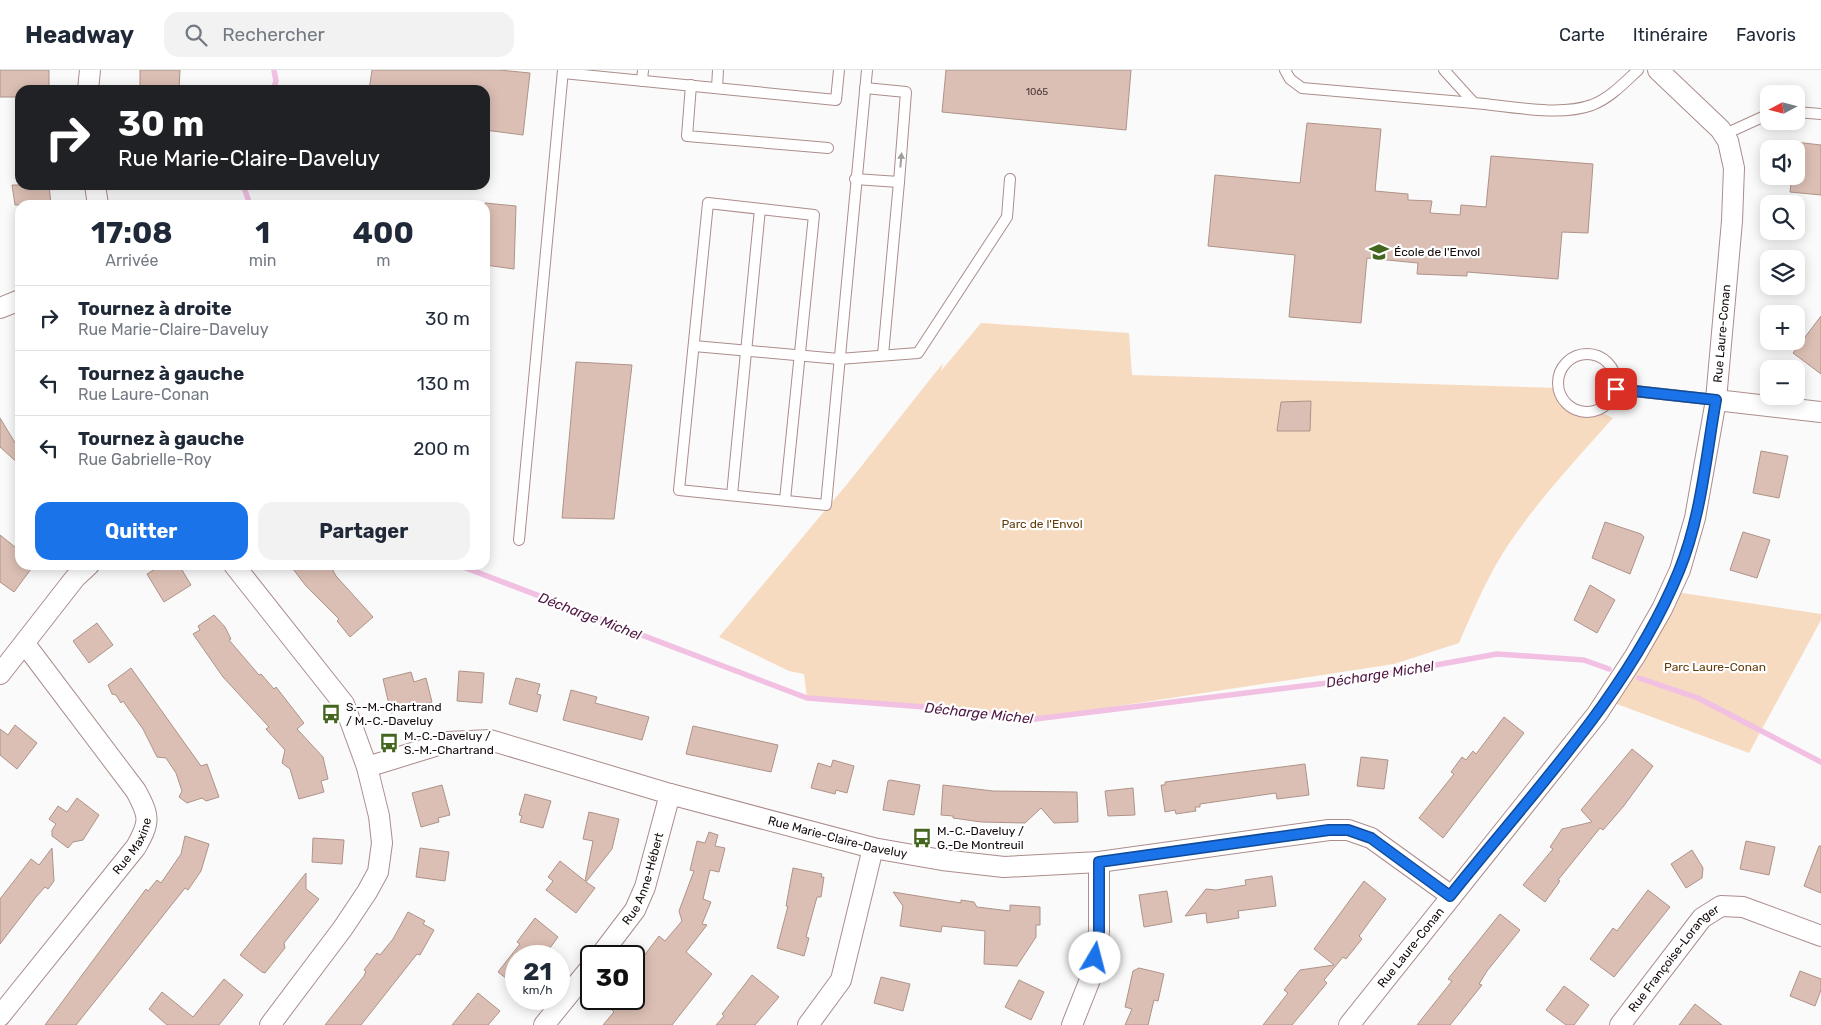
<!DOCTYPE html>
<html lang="fr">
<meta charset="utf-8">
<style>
body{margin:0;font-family:Rubik,sans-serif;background:#f2f2f3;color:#1f2937;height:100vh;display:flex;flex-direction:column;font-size:19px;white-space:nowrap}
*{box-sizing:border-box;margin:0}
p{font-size:16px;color:#747a83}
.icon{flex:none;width:28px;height:28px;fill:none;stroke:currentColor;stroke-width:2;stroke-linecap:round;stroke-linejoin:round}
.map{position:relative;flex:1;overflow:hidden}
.side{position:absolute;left:15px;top:130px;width:475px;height:370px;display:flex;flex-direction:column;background:#fff;border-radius:15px;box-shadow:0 2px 12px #0003}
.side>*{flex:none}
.top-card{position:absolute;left:15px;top:15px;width:475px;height:105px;border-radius:15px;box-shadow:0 2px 12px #0003;background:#202124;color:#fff;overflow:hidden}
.needle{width:32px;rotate:263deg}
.fabs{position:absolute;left:1760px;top:15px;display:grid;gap:10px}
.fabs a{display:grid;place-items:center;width:45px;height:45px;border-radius:10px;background:#fff;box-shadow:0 2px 12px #0003;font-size:25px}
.speed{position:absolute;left:505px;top:875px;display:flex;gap:10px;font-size:25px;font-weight:700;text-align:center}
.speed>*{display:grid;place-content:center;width:65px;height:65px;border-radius:50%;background:#fff;box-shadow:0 2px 12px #0003;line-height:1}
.speed small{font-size:12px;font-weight:400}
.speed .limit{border:2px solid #111;border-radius:8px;background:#fff;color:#111}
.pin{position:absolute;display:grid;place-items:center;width:42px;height:42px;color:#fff;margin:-21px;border-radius:10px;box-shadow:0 2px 8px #0006}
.me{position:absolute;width:55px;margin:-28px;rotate:8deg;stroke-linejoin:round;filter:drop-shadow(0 0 4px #0008)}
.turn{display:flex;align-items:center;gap:18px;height:105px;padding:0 20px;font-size:22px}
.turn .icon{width:65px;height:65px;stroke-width:2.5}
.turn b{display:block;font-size:35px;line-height:42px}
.eta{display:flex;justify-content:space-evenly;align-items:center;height:85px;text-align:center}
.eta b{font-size:30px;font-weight:700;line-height:35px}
.cta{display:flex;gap:10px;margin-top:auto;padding:10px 20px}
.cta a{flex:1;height:58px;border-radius:15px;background:#1a73e8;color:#fff;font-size:20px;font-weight:700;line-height:58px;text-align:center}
.cta a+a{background:#f2f2f3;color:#1f2937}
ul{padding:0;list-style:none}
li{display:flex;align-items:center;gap:15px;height:65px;padding:0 20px;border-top:1px solid #e0e1e3}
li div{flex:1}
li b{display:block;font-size:19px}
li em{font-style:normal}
header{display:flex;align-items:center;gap:30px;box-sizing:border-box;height:70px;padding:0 25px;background:#fff;border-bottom:1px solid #e0e1e3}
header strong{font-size:24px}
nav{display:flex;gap:28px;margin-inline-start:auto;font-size:18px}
.search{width:350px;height:45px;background:#f2f2f3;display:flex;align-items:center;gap:12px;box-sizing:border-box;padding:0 18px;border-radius:15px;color:#747a83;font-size:19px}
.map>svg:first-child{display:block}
</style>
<header>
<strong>Headway</strong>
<div class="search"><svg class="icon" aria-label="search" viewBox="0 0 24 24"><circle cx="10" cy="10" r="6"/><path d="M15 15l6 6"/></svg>Rechercher</div>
<nav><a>Carte</a><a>Itinéraire</a><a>Favoris</a></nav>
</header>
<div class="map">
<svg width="1821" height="955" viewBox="0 0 1821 955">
<rect width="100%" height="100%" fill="#fafafa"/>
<!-- green -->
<g fill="#f7dbc0">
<path d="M981 253 1129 263 1132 305 1558 318 1563 330 1570 338 1583 343 1598 341 1613 348C1579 386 1544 424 1515 465 1491 498 1475 536 1459 573L1394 594 1027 650 939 636 807 628 804 604 789 601 719 567 848 413 943 293 941 301Z"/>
<polygon points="1669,521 1821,544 1821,550 1749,683 1606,630"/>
</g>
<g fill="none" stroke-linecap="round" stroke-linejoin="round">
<!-- stream -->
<g stroke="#f1c0e2" stroke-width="5.5">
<polyline points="273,20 276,11 274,0"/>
<polyline points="246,115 245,120 250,135"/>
<polyline points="458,495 807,628 964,640 1027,650 1352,610 1497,584 1584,590 1609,599"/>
<polyline points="1639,608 1698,628 1821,692"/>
</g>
</g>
<!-- building -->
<g fill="#dcbfb4" stroke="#ae9388">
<polygon points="0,0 49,0 49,20 20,20 20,27 0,27"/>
<polygon points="140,0 180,0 179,20 140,20"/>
<polygon points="372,0 499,0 530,3 523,65 485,60 485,20 369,20"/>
<polygon points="946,0 1131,0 1126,60 942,42"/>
<polygon points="1307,53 1381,59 1375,121 1408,124 1408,130 1432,131 1430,143 1460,145 1461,135 1486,137 1491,86 1593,94 1588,163 1562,162 1558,209 1467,202 1467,206 1417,204 1418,193 1367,188 1361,253 1289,247 1295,185 1208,176 1215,105 1300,113"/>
<polygon points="1795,72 1821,75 1821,125 1790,122 1792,106 1796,106"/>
<polygon points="12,115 49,115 51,135 15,135"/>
<polygon points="485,133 516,136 514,199 485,195"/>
<polygon points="1821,246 1821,304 1793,283"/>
<polygon points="576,292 632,295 614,449 562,448"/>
<polygon points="1311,331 1310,361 1277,361 1281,332"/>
<polygon points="0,348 20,381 20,395 0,377"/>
<polygon points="1761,381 1788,386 1779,428 1753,423"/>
<polygon points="1605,452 1641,464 1644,467 1630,504 1592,488"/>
<polygon points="1743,462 1770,470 1757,508 1730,500"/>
<polygon points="0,465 20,481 20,495 34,495 14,522 0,512"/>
<polygon points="162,495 179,495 191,515 164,532 147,504"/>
<polygon points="290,495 330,495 336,506 373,547 350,567 337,551 339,549 306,516"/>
<polygon points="1590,515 1615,530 1597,563 1574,550"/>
<polygon points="214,545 225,557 231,569 229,570 259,605 261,604 274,619 276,617 304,653 297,659 323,687 328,709 321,711 324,722 299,729 290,699 282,693 285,680 266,659 269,657 223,607 193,564 200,560 198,556"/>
<polygon points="97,553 113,575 89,593 73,571"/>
<polygon points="131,598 201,696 207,694 219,727 206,731 202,728 187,733 179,727 182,721 176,703 166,688 157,687 143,659 123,631 121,633 116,625 112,624 108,615"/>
<polygon points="459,601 484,603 482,633 457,631"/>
<polygon points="411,602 414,612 426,608 432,632 391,643 383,609"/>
<polygon points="516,608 540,614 537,624 541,625 537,642 509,634"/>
<polygon points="571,620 597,627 595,633 649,647 642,670 563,650"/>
<polygon points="1504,647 1524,663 1443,768 1419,748 1454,704 1451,702 1462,687 1466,690 1473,681 1476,684"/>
<polygon points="15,655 37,673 17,699 0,685 0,659 8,665"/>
<polygon points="693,656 778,675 771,702 686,684"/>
<polygon points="1632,679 1653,696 1623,737 1603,760 1600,758 1558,810 1560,811 1545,832 1523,815 1553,779 1550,777 1562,759 1592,752 1581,740"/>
<polygon points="1361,687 1388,690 1384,719 1357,716"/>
<polygon points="833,690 854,696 847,723 836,720 835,724 811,718 818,693 831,697"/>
<polygon points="1305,694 1309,725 1277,729 1276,723 1200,734 1200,737 1195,737 1196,741 1176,744 1175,740 1165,742 1161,715 1165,715 1165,712"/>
<polygon points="890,710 920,715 914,745 883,740 888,711"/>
<polygon points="442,715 450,745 438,748 439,752 421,757 412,723"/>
<polygon points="943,715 993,721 1077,722 1078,752 1054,753 1041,738 1025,753 981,752 953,748 953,746 941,745"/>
<polygon points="1133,718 1135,745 1108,746 1105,721"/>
<polygon points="525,724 551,731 543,758 520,752 522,746 519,745"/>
<polygon points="77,728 99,745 83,770 73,772 68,778 52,766 52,760 56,754 49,749 58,736 67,742"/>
<polygon points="589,742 619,749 612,779 586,812 595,818 576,843 546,820 553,811 548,807 560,791 585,811 593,771 583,769"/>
<polygon points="709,762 718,765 715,776 725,778 719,802 710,800 703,829 711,832 702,854 707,855 686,882 712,904 672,955 603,955 614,942 611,939 619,929 641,929 640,891 659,866 665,871 682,851 679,841 694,801 690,800 697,771 705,773"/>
<polygon points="185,766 209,774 201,801 188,820 185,818 76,955 45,955 146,819 148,821 157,810 161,813 181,784"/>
<polygon points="313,768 344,770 342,794 312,792"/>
<polygon points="1746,771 1775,777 1769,805 1740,799"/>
<polygon points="1819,776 1821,776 1821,823 1804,816"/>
<polygon points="52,778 54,811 48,819 45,817 36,827 0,874 0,829 31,789 39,795"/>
<polygon points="420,778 449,782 445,811 416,807"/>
<polygon points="1692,780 1703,798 1702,808 1686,818 1671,794"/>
<polygon points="793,798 822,804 821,807 824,807 821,827 817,827 806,867 809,868 804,886 777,878 788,836 786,836"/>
<polygon points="306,803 306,819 319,829 284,873 285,878 265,903 262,902 240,885"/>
<polygon points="1272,806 1276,836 1238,841 1239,848 1207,853 1206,843 1185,846 1206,819 1216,820 1246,815 1245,810"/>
<polygon points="1364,811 1386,829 1359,866 1362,869 1346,889 1343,887 1324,910 1327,913 1292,955 1263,955 1288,923 1284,920 1300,900 1334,895 1314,879"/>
<polygon points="1648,820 1670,837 1614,907 1590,889 1613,858 1617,861"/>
<polygon points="1167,821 1172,852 1144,857 1139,825"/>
<polygon points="893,822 961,833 961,830 974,832 977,837 1010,841 1010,835 1040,837 1040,855 1036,855 1036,867 1017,896 984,894 985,861 942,856 941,862 900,856 903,836"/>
<polygon points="408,842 425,851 423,854 434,860 420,885 417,884 361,955 325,955 364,906 366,901 364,900 377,883 380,885 393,869"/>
<polygon points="1500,844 1520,860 1487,901 1479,914 1482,915 1450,955 1417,955 1452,911 1448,909"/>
<polygon points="535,848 558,867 544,886 516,886 516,916 498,902 520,874 517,872"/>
<polygon points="1139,898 1164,904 1158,931 1154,930 1148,955 1125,955 1132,939 1125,937 1133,901"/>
<polygon points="1800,901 1821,909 1821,920 1815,936 1790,926"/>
<polygon points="752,905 779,927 755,955 716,955 724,946 722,944"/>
<polygon points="881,907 910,914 903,941 874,933"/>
<polygon points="224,909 243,925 219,955 167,955 149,939 162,922 193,947"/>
<polygon points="1019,910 1044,922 1031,950 1005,937"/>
<polygon points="1564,916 1589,935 1574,955 1566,955 1546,940"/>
<polygon points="478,923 500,941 488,955 452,955"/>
<polygon points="1695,934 1722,955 1679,955"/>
</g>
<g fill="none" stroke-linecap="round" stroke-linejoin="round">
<defs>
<g id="service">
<polyline points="1285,0 1290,9 1302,18 1474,33"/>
<path d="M1444 0 1474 33C1510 36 1559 47 1592 35 1610 28 1624 13 1638 0"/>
<polyline points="563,3 836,30 839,0"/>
<polyline points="642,11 643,0"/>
<polyline points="691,15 687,66 828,78"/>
<polyline points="717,18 718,0"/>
<polyline points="1796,42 1821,44"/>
<polyline points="1723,65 1769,44"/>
<polyline points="855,109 899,112 906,22 865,18"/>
<polyline points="694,276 839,289 918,283 1007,147 1010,109"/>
<circle cx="1587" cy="313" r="29"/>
<polyline points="883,285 899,112"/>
<polyline points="1616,319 1716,330"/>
<polyline points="732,425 760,139"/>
<polyline points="785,430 814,145 708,133 679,420 826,435 867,0"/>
<polyline points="519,470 563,0"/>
</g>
<g id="minor">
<polyline points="88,20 90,0"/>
<polyline points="95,115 98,135"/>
<polyline points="0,238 20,230"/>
<polyline points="1716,330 1821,342"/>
<polyline points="234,495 344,634 367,697 379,746 382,773 378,802 367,822 343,858 270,955"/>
<polyline points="0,604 75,508 89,495"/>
<path id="s1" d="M367 697 448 672 490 670 670 724 873 778 942 790 1004 797 1099 792 1329 760H1348L1371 768 1450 825"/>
<path id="s2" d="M600 886 635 840 645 817 670 724"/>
<path id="s3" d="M0 946 136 777C150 752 150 747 136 721L25 574"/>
<polyline points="544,955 591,897"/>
<polyline points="808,955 841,910 873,778"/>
<polyline points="1072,955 1093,902 1099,861 1099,792"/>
<path id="s4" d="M1349 955 1597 644 1635 586 1662 539 1680 500 1695 448 1716 330 1732 151 1734 98 1728 71 1720 59 1658 0"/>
<path id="s5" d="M1620 955 1702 848 1721 836 1743 837 1821 866"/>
</g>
</defs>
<!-- service casing -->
<use href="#service" stroke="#ab8d8b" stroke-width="12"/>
<!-- minor casing -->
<use href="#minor" stroke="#ab8d8b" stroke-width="22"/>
<!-- service -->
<use href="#service" stroke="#fff" stroke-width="10"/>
<!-- minor -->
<use href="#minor" stroke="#fff" stroke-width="20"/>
</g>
<!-- one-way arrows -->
<defs><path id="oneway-solid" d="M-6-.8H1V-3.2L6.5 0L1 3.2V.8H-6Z" transform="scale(1.25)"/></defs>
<use fill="#a19d9d" href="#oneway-solid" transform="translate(901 90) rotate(-85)"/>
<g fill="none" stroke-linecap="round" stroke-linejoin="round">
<defs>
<path id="route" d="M1095 888 1099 861V792L1329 760H1348L1371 768 1450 826C1531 724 1630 622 1679 501 1701 448 1706 386 1716 330L1616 319"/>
</defs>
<!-- route casing -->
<use href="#route" stroke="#114b97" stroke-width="12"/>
<!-- route -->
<use href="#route" stroke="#1a73e8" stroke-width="9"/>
</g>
<!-- icons -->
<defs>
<symbol id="school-bare" viewBox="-9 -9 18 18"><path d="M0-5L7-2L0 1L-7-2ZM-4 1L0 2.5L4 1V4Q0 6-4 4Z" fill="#43651d" stroke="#fff" stroke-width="2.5" paint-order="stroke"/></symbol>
<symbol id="bus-bare" viewBox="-9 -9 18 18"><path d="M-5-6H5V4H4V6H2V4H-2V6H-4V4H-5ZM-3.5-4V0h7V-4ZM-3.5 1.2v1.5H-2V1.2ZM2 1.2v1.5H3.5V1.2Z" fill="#43651d" stroke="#fff" stroke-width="2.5" paint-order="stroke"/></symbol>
</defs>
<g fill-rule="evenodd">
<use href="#school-bare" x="1365" y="168" width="28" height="28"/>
<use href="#bus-bare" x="317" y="630" width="28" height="28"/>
<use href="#bus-bare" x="375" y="659" width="28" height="28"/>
<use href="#bus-bare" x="908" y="754" width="28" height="28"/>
</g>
<g text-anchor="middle" stroke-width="4.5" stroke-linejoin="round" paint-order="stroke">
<!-- number labels -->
<g font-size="10" fill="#453634">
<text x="1037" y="25">1065</text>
</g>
<!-- poi labels -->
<g font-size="12" fill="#130909" stroke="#fff" text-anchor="start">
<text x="1394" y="186">École de l'Envol</text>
<text x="346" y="641">S.--M.-Chartrand<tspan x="346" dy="14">/ M.-C.-Daveluy</tspan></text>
<text x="404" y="670">M.-C.-Daveluy /<tspan x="404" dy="14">S.-M.-Chartrand</tspan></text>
<text x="937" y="765">M.-C.-Daveluy /<tspan x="937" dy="14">G.-De Montreuil</tspan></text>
</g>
<!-- street labels -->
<g font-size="12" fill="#130909" stroke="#fff">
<text dy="4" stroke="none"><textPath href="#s4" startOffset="805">Rue Laure-Conan</textPath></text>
<text dy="4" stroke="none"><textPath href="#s1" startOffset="488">Rue Marie-Claire-Daveluy</textPath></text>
<text dy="4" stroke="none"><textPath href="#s3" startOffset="216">Rue Maxine</textPath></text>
<text dy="4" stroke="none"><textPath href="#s2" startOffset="90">Rue Anne-Hébert</textPath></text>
<text dy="4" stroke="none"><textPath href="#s4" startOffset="99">Rue Laure-Conan</textPath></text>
<text dy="4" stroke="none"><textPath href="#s5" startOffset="86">Rue Françoise-Loranger</textPath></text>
</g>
<!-- park labels -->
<g font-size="12" fill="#623b0a" stroke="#fff">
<text x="1042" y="458">Parc de l'Envol</text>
<text x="1715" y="601">Parc Laure-Conan</text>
</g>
<!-- water labels -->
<g font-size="14" font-style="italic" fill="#4f1743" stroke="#fff">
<text transform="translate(590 546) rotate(21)" y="5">Décharge Michel</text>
<text transform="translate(1380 604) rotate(-9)" y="5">Décharge Michel</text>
<text transform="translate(979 643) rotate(6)" y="5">Décharge Michel</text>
</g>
</g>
</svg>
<div class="fabs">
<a><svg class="needle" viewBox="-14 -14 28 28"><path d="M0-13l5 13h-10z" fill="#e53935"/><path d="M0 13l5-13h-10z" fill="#747a83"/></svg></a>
<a><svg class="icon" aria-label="sound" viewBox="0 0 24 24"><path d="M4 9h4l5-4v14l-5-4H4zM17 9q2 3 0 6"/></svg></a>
<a><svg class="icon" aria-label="search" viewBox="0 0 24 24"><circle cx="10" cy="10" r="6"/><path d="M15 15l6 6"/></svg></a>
<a><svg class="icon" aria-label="layers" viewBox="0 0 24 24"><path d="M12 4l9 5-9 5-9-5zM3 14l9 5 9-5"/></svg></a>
<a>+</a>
<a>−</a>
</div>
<div class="speed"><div>21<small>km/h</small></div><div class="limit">30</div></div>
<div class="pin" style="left:1616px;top:319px;background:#d93025"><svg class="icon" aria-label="arrive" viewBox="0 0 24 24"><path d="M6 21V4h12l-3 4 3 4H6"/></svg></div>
<svg class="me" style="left:1095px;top:888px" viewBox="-20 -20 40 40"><circle r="19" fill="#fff"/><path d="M0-13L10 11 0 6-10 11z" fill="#1a73e8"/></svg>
<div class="top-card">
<div class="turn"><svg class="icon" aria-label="right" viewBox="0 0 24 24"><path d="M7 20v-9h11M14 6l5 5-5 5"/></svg><div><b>30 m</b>Rue Marie-Claire-Daveluy</div></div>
</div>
<section class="side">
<div class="eta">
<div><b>17:08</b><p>Arrivée</p></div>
<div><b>1</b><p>min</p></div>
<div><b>400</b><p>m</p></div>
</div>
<ul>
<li><svg class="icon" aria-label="right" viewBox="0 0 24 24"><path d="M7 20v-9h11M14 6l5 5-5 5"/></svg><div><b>Tournez à droite</b><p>Rue Marie-Claire-Daveluy</p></div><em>30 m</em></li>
<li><svg class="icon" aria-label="left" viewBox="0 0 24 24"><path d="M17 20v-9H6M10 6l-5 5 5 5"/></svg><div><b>Tournez à gauche</b><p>Rue Laure-Conan</p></div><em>130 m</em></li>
<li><svg class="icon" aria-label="left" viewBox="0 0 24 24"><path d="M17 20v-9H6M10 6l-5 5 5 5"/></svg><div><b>Tournez à gauche</b><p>Rue Gabrielle-Roy</p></div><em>200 m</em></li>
</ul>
<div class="cta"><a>Quitter</a><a>Partager</a></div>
</section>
</div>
